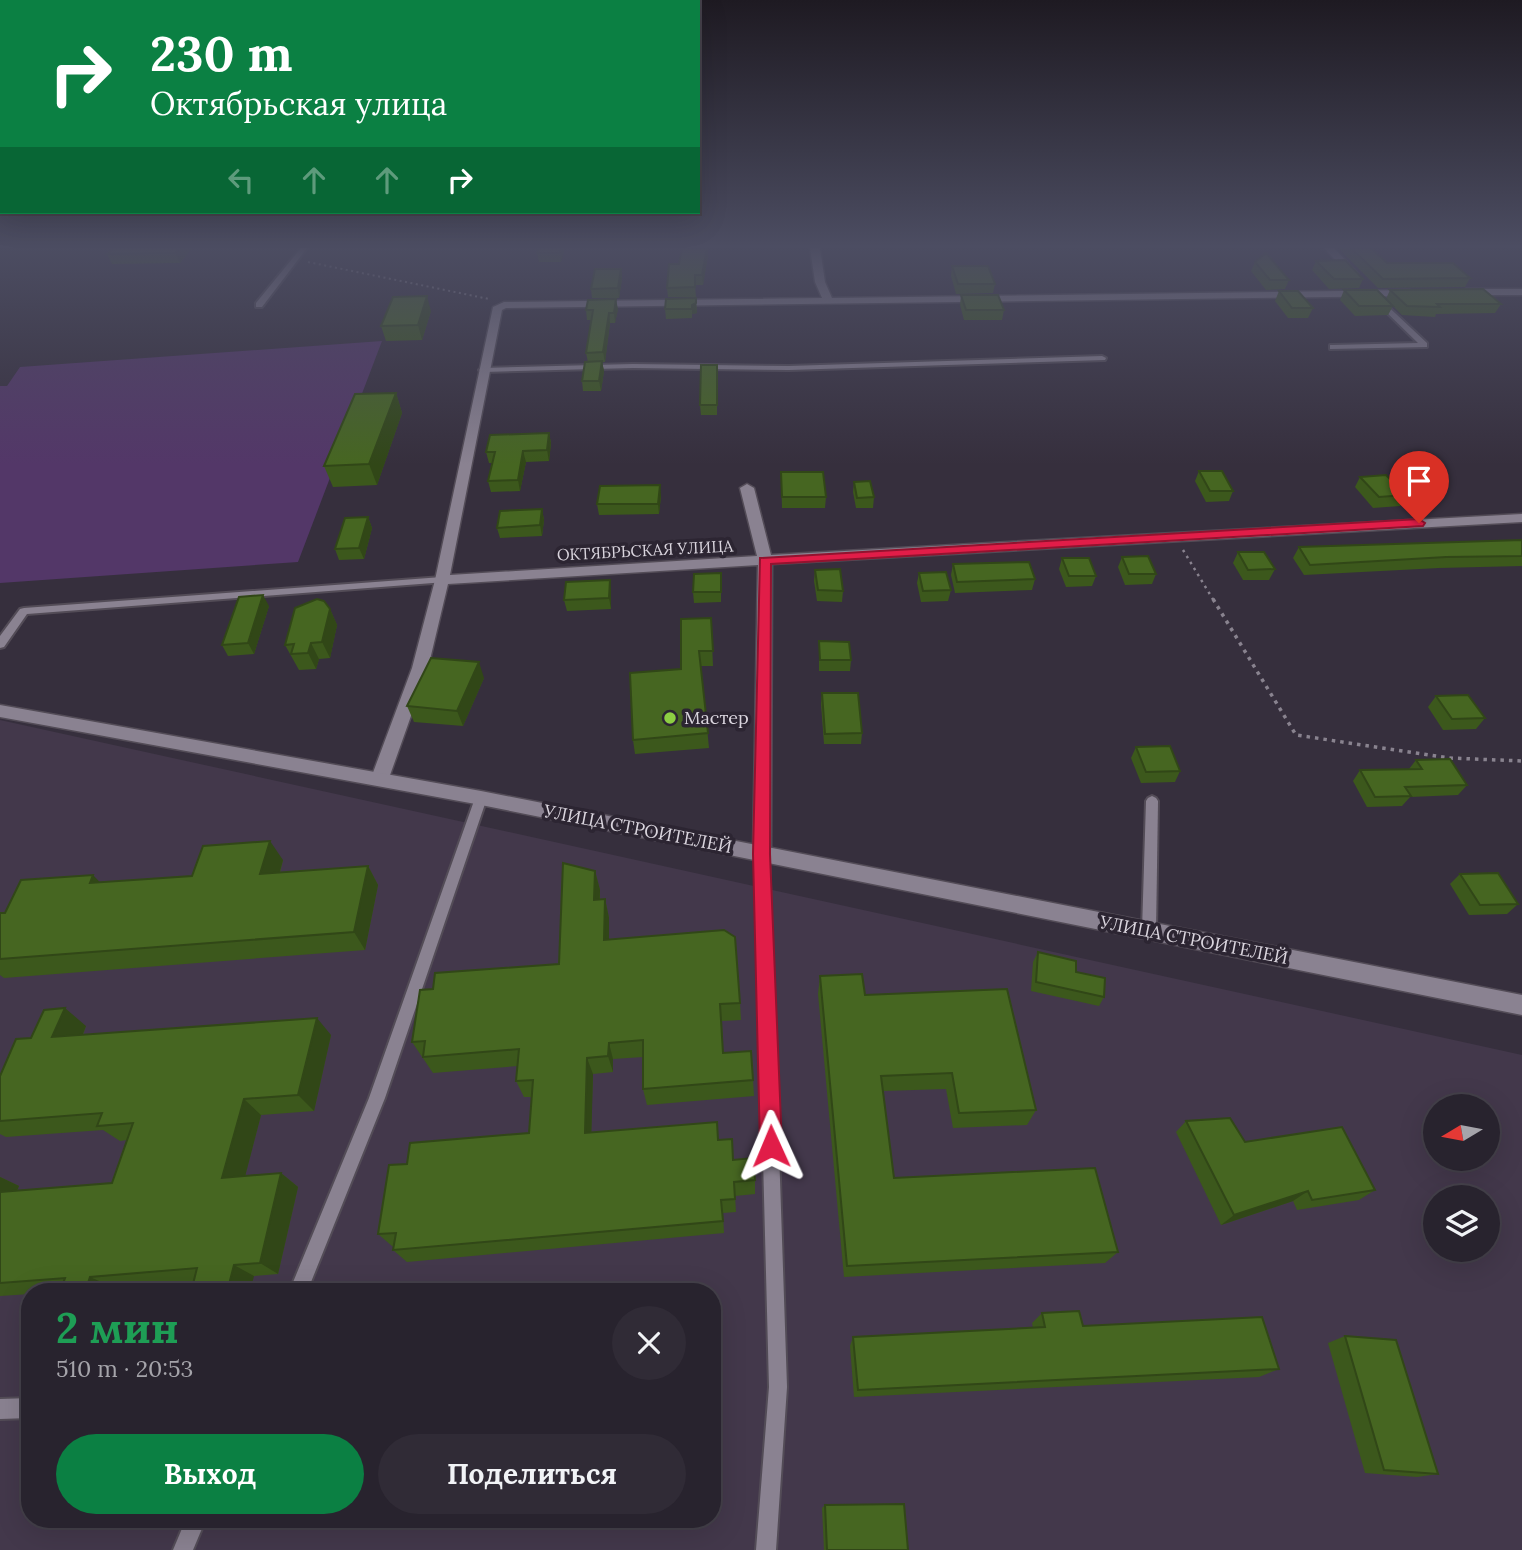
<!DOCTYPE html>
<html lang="ru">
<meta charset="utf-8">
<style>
body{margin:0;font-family:Lora,serif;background:#302b36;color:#f1f3f6;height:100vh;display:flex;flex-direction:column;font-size:26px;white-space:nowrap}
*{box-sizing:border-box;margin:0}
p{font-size:23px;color:#a5a4aa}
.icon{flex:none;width:38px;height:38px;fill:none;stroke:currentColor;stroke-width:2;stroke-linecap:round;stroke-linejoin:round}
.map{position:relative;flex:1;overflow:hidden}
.details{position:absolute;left:21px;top:1283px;width:700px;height:245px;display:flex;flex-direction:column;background:#28232e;border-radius:28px;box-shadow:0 7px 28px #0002,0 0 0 2px #44404a}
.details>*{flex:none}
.hud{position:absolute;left:0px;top:0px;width:700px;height:214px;box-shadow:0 7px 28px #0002,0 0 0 2px #44404a;background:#0b8043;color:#fff;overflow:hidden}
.needle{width:46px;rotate:260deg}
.controls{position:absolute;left:1423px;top:1094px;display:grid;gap:14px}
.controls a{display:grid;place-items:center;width:77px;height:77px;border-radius:50%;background:#28232e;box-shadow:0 7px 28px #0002,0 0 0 2px #44404a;font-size:35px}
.pin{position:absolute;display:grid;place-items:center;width:60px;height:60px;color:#fff;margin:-72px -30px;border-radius:50% 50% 50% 0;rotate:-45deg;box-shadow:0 0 7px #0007}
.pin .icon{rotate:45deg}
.me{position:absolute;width:77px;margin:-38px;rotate:359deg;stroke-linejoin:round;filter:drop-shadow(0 0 5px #0008)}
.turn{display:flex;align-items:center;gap:24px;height:147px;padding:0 35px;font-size:32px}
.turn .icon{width:91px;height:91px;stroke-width:2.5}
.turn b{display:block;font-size:49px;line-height:60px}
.lanes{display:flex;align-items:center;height:66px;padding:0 35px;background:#0003;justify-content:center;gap:35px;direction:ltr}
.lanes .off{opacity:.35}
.round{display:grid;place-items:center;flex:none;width:74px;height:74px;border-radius:37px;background:#302b36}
.summary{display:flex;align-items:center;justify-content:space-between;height:119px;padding:0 35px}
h1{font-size:42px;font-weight:700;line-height:52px;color:#1e9e55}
.button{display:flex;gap:14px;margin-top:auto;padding:14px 35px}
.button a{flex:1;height:80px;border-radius:42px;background:#0b8043;color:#fff;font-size:28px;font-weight:700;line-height:80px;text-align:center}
.button a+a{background:#302b36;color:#f1f3f6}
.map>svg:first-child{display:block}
</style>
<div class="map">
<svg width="1522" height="1550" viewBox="0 0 1522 1550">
<rect width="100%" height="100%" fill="#362f3d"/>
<!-- built -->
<path fill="#43384b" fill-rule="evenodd" d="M0 720 1522 1055V1550H0ZM1435 1106H1488V1158H1435ZM1435 1197H1488V1250H1435ZM30 1292H712V1519H30Z"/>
<!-- green -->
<polygon fill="#533768" points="382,341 298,562 0,583 0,386 7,386 20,367"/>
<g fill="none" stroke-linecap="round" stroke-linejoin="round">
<defs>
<g id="service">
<polygon points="301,248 307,248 262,307 256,307 256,303"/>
<polygon points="1380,299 1427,343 1427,347 1330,349 1330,345 1333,345 1418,343 1377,303 1376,301"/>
<polygon points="1102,356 1106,358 1105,360 789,370 633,368 483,372 479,370 483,368 633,364 789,366"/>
<polygon points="442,577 447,580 446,582 27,614 4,647 0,648 0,636 20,609 24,608"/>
<polygon points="481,793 485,795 487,798 385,1098 307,1292 289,1292 369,1098 475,798 477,795"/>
<polygon points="1152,796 1156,798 1158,801 1156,931 1154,935 1149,937 1144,935 1142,931 1146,801 1148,798"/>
<polygon points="762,849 767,850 769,854 787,1387 776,1550 756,1550 769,1387 755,854 757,850"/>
<polygon points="30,1398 30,1418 0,1419 0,1399"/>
<polygon points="186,1519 206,1519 193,1550 173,1550"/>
</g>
<g id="minor">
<polygon points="810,248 820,248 825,282 832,298 1410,290 1415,293 1410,296 506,308 502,310 450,575 757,556 740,488 747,484 754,488 771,555 1522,514 1522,522 772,564 771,854 769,859 762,862 755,859 753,854 758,565 448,584 428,668 389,778 386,783 374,783 371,778 412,668 435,580 493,307 504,302 822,298 815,282"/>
<polygon points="1324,248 1334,248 1358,274 1358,278 1352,278"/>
<polygon points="1522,289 1522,295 1466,295 1461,292 1466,289"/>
</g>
<polygon id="secondary" points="0,705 481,791 1522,995 1522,1015 481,805 0,717"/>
</defs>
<!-- service casing -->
<use href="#service" stroke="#534c57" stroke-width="4"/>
<!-- minor casing -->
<use href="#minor" stroke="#534c57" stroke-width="3"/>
<!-- secondary casing -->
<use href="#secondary" stroke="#534c57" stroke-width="3"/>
<!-- path-far2 -->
<polyline stroke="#89838f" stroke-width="2" stroke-dasharray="2 3.5" stroke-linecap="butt" points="308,262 489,299"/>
<!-- path-far1 -->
<polyline stroke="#89838f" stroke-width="2.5" stroke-dasharray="2.5 4.5" stroke-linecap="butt" points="1183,550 1214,601"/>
<!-- path -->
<polyline stroke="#89838f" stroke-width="3.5" stroke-dasharray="3.5 5" stroke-linecap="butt" points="1213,599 1296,735 1449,758 1522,761"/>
<!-- service -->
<use href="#service" fill="#8a8291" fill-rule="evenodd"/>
<!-- minor -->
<use href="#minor" fill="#8a8291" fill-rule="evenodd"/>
<!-- secondary -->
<use href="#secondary" fill="#8a8291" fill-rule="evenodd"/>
</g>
<!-- wall -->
<g fill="#3c581c">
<polygon points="113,248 192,248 180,263 112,264 107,254"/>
<polygon points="565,248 561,262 539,262 537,253"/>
<polygon points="708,248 708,255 703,285 695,285 696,297 668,297 667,288 679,264"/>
<polygon points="1338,248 1371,248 1387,263 1470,278 1465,287 1378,288"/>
<polygon points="1316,261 1363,279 1359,288 1329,289 1312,270"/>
<polygon points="1255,262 1289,280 1285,289 1266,290 1251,271"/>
<polygon points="952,266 995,284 993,293 956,294 951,276"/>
<polygon points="621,269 622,279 619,298 592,298 591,289"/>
<polygon points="1344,290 1386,299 1390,290 1501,304 1495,313 1436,314 1435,317 1402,315 1393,306 1388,315 1355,316 1340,300"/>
<polygon points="1279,291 1313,308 1308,318 1288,318 1275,301"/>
<polygon points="961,295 1004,310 1002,320 964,320 960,305"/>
<polygon points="696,298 697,313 692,314 692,318 666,319 665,309"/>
<polygon points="618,309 615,323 610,323 605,362 602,362 604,371 601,391 583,391 582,381 588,362 586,353 591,320 587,320 586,310"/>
<polygon points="431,311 422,340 386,341 381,326"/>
<polygon points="717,365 717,415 701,415 700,405"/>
<polygon points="396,393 402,413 377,485 333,487 324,466"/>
<polygon points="549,433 551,443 549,461 526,462 520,491 491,492 488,481 493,463 489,463 486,452"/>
<polygon points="1199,471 1233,491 1229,501 1206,502 1195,481"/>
<polygon points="781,472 826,497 825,508 782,508"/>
<polygon points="1360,477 1406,495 1400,506 1373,508 1355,487"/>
<polygon points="854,482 874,497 873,508 856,508 853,492"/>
<polygon points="661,496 659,514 599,515 597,504"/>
<polygon points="542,509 544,520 542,536 500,538 497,528"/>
<polygon points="368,517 372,528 364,559 339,560 335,549"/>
<polygon points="1522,540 1522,566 1439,568 1304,575 1293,558 1299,547"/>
<polygon points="1238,552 1275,569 1269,580 1243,580 1233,563"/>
<polygon points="1122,557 1156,574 1152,584 1125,585 1118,567"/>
<polygon points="1062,558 1096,576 1092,586 1066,587 1059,569"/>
<polygon points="953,564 1035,579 1032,590 955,593 951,575"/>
<polygon points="815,570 843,591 842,602 817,601 814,581"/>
<polygon points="721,573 721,602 694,603 693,592"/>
<polygon points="919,573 951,590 948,601 921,602 917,583"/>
<polygon points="611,590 611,609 567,611 564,600"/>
<polygon points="269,606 254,654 228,656 222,645"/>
<polygon points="330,609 337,625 330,658 319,659 316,669 299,670 285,645"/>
<polygon points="711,618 713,666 701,666 709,748 635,754 633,740 681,669"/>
<polygon points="819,641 851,660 850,671 819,671"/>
<polygon points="484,678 463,726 414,722 407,706"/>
<polygon points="822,693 862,733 861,744 824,744 821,704"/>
<polygon points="1436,696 1485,718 1476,729 1443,730 1428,707"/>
<polygon points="1136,747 1180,771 1175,782 1141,783 1131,758"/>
<polygon points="1416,760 1467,785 1458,795 1410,797 1402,806 1367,807 1353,781 1360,770 1409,769"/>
<polygon points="283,860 280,873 368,866 378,885 365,950 4,978 0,975 0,913 5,913 100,882 192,876"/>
<polygon points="595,871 600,890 600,900 605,899 609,918 609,939 740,1003 741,1020 722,1021 723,1053 753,1080 754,1096 647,1105 643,1089 643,1057 613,1059 613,1072 593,1074 591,1132 718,1139 733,1160 755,1180 755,1194 735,1196 736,1212 723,1213 724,1233 407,1262 393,1250 394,1246 392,1246 378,1234 529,1133 532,1097 524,1097 516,1081 518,1066 433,1073 412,1042 433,989 559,964"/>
<polygon points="1460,874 1518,904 1507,914 1469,915 1450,884"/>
<polygon points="1038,952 1076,972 1104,997 1099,1006 1031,991 1033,962"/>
<polygon points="820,976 865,995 1036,1110 1027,1125 953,1128 946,1089 883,1091 894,1178 1118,1252 1105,1263 844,1277 818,994"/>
<polygon points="86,1026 83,1035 331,1035 314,1111 261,1115 245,1176 281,1173 298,1187 278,1274 115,1288 114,1292 30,1292 30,1294 0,1296 0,1177 19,1186 17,1191 112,1183 127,1140 120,1141 103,1130 6,1137 0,1134 0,1076 31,1038"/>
<polygon points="1186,1121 1245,1142 1375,1190 1359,1200 1297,1210 1293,1201 1221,1225 1176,1132"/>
<polygon points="1042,1313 1083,1326 1279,1369 1259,1377 854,1397 850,1346 853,1337 1033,1328 1032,1323"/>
<polygon points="1345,1336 1438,1474 1417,1477 1365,1473 1328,1343"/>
<polygon points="825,1505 908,1550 824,1550 822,1508"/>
</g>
<!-- shaded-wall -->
<g fill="#314717">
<polygon points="180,248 192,248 180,263 175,253"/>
<polygon points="561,248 565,248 561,262 560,253"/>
<polygon points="708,248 708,255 703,285 702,275"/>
<polygon points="621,269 622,279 619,298 618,288"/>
<polygon points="427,296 431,311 422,340 418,325"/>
<polygon points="616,299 618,309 615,323 614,313"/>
<polygon points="696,303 697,313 692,314 692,305"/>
<polygon points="609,313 610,323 605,362 603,352"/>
<polygon points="602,361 604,371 601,391 599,381"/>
<polygon points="396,393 402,413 377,485 369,464"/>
<polygon points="549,433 551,443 549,461 547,450"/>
<polygon points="523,451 526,462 520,491 518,480"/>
<polygon points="660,485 661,496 659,514 658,504"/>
<polygon points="542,509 544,520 542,536 540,525"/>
<polygon points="368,517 372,528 364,559 359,548"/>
<polygon points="610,580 611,590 611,609 609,598"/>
<polygon points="263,595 269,606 254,654 248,643"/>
<polygon points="330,609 337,625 330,658 322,642"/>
<polygon points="311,643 319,659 316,669 308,653"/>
<polygon points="479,662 484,678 463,726 457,711"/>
<polygon points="270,841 283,860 274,893 260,874"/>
<polygon points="368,866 378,885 365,950 354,932"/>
<polygon points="595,871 600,890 599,919 594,900"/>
<polygon points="93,875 111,894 90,883"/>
<polygon points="605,899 609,918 609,958 604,940"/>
<polygon points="65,1008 86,1026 75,1054 52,1037"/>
<polygon points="317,1018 331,1035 314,1111 298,1095"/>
<polygon points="609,1043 613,1059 613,1072 608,1056"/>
<polygon points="587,1058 593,1074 591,1147 585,1133"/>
<polygon points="244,1099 261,1115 241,1192 222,1178"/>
<polygon points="281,1173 298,1187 278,1274 260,1263"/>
<polygon points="0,1177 19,1186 10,1207 0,1202"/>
<polygon points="1308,1191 1293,1201 1221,1225 1234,1215"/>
<polygon points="234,1265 254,1276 250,1292 227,1292"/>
<polygon points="90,1277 115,1288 114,1292 85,1292"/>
</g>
<!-- building -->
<g fill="#466621" stroke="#314717" stroke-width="2">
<polygon points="113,248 180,248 175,253 107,254"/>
<polygon points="538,248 561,248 560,253 537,253"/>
<polygon points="682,248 707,248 702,275 695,275 695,287 667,288 669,264 679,264"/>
<polygon points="1351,248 1371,248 1387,263 1453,263 1470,278 1383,279"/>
<polygon points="1266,253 1289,280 1270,280 1255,262"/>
<polygon points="1345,260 1363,279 1334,279 1316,261"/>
<polygon points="952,266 988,266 995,284 958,284"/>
<polygon points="595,269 621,269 618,288 591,289"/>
<polygon points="1483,289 1501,304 1437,304 1440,307 1407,306 1390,290"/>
<polygon points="1344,290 1377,290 1393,306 1359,306"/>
<polygon points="1279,291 1298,291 1313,308 1292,308"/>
<polygon points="961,295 998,295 1004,310 966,310"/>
<polygon points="427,296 418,325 381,326 393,297"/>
<polygon points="696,298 696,303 692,305 692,309 665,309 666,299"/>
<polygon points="616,299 614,313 609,313 603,352 586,353 593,310 586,310 588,300"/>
<polygon points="602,361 599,381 582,381 585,362"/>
<polygon points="701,365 717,365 717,405 700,405"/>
<polygon points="396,393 369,464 324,466 355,394"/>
<polygon points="549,433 547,450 523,451 518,480 488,481 495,452 486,452 490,435"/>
<polygon points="1199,471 1222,471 1233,491 1210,491"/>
<polygon points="781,472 823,472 826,497 782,497"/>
<polygon points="1386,475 1406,495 1379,497 1360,477"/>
<polygon points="870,481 874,497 857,498 854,482"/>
<polygon points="660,485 658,504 597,504 600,486"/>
<polygon points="542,509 540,525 497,528 500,511"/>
<polygon points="368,517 359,548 335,549 345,518"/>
<polygon points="1522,540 1522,556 1446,557 1310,565 1299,547"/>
<polygon points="1238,552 1264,552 1275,569 1248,570"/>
<polygon points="1148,556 1156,574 1129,574 1122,557"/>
<polygon points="1062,558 1089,558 1096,576 1069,576"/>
<polygon points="1029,562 1035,579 957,582 953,564"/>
<polygon points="840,569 843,591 818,590 815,570"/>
<polygon points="946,572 951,590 923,591 919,573"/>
<polygon points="721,573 721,592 693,592 694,574"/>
<polygon points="610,580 609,598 564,600 566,582"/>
<polygon points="263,595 248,643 222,645 239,597"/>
<polygon points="317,599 324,601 330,609 322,642 311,643 308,653 291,654 294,644 285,645 295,608"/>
<polygon points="711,618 713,651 699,651 708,733 633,740 630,673 681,669 681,619"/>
<polygon points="819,641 849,642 851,660 820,660"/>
<polygon points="431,658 479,662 457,711 407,706"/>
<polygon points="822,693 858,693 862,733 825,734"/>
<polygon points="1468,695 1485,718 1452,719 1436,696"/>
<polygon points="1170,746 1180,771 1146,772 1136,747"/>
<polygon points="1450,759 1467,785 1405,787 1411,796 1375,797 1360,770 1422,769 1416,760"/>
<polygon points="270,841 260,874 368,866 354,932 0,959 0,913 5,913 21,880 93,875 90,883 192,876 203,846"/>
<polygon points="563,863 595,871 594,900 605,899 604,940 724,930 735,937 740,1003 720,1004 723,1053 751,1051 753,1080 643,1089 643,1040 609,1043 608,1056 587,1058 585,1133 717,1122 718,1140 732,1139 733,1160 753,1158 755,1180 734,1182 735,1199 721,1200 723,1221 393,1250 396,1233 378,1234 389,1165 407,1164 410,1143 529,1133 533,1080 516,1081 519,1049 423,1057 425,1041 412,1042 420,990 433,989 435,973 559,964"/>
<polygon points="1498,873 1518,904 1480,905 1460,874"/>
<polygon points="1038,952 1076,961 1076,972 1105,978 1104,997 1036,982"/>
<polygon points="862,974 865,995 1007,989 1036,1110 959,1113 952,1073 881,1076 894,1178 1095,1168 1118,1252 847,1266 820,976"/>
<polygon points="65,1008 52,1037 317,1018 298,1095 244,1099 222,1178 281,1173 260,1263 234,1265 227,1292 191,1292 197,1268 90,1277 85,1292 60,1292 65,1278 0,1283 0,1192 112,1183 133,1123 97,1126 102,1113 0,1121 0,1076 16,1039 31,1038 44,1010"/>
<polygon points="1230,1118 1245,1142 1342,1127 1375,1190 1312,1200 1308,1191 1234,1215 1186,1121"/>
<polygon points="1079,1311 1083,1326 1262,1317 1279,1369 858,1390 853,1337 1045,1327 1042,1313"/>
<polygon points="1345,1336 1396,1340 1438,1474 1384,1470"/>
<polygon points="904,1504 908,1550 827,1550 825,1505"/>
</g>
<!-- sky -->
<linearGradient id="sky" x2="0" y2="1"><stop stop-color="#1e1a22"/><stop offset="0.53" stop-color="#4c4d62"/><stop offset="1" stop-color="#4c4d62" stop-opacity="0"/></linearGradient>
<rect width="1522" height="465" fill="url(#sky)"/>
<!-- route -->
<polygon fill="#e11d48" stroke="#92132f" stroke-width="2" points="1419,519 1425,523 1423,526 771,564 770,854 782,1146 779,1154 771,1157 764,1154 760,1146 753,854 760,558"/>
<!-- markers -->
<circle fill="#8dce43" stroke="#2c2532" stroke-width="2.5" cx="670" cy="718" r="7"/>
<g text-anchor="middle" stroke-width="7" stroke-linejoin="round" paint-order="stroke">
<!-- far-street labels -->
<g font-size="16" fill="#dad5de" stroke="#2c2532">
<text transform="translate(645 550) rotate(-3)" y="6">ОКТЯБРЬСКАЯ УЛИЦА</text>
</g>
<!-- poi labels -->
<g font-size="18" fill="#dad5de" stroke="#2c2532" text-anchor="start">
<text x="684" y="724">Мастер</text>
</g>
<!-- street labels -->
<g font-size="18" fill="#dad5de" stroke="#2c2532">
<text transform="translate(638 829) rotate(11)" y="6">УЛИЦА СТРОИТЕЛЕЙ</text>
<text transform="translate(1194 940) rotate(11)" y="6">УЛИЦА СТРОИТЕЛЕЙ</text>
</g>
</g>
</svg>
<div class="controls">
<a><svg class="needle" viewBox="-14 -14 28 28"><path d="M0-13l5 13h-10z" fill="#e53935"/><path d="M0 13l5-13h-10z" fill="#a5a4aa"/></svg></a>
<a><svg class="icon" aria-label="layers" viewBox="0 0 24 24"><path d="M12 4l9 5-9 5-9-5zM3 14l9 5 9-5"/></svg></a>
</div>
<div class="pin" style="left:1419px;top:523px;background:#d93025"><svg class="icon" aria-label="arrive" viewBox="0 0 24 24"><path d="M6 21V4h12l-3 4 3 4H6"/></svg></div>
<svg class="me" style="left:771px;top:1146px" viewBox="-20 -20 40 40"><path d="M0-17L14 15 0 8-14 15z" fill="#e11d48" stroke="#fff" stroke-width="4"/></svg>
<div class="hud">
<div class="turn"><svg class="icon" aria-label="right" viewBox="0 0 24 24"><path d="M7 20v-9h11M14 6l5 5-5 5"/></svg><div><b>230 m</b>Октябрьская улица</div></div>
<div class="lanes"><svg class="icon off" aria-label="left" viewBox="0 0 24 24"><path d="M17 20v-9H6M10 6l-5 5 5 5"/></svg><svg class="icon off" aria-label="ahead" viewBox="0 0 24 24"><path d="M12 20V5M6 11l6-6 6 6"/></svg><svg class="icon off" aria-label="ahead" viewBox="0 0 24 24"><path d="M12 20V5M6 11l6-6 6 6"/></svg><svg class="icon" aria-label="right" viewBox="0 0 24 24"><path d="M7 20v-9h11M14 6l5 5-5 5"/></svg></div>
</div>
<section class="details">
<div class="summary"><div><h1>2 мин</h1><p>510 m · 20:53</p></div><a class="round"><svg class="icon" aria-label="close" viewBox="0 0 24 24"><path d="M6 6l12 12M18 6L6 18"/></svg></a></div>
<div class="button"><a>Выход</a><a>Поделиться</a></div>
</section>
</div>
